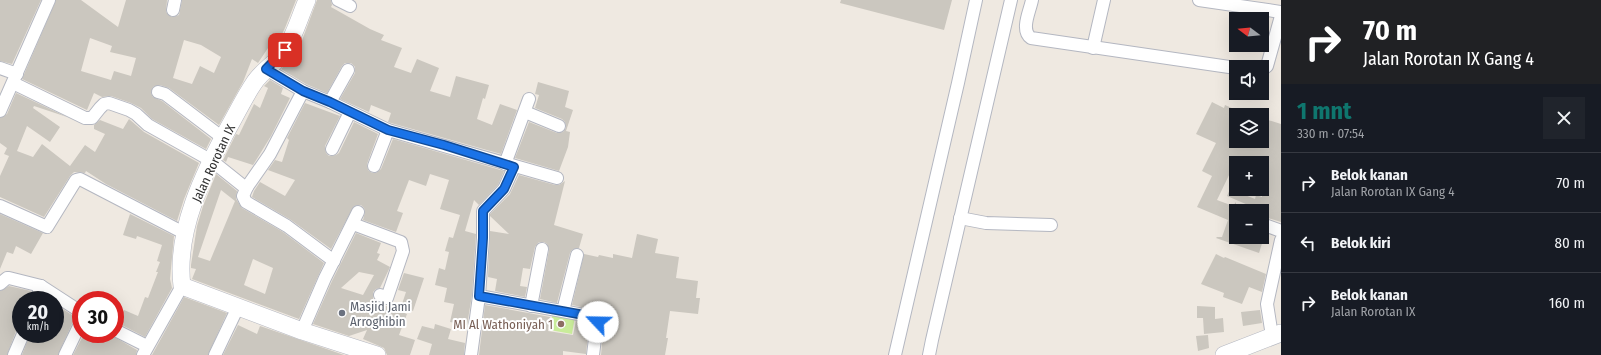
<!DOCTYPE html>
<html lang="id">
<meta charset="utf-8">
<style>
body{margin:0;font-family:"Fira Sans Condensed",sans-serif;background:#20242c;color:#f1f3f6;height:100vh;display:flex;flex-direction:column;font-size:15px;white-space:nowrap}
*{box-sizing:border-box;margin:0}
p{font-size:13px;color:#9ea1a6}
.icon{flex:none;width:22px;height:22px;fill:none;stroke:currentColor;stroke-width:2;stroke-linecap:round;stroke-linejoin:round}
.map{position:relative;flex:1;overflow:hidden}
.side{display:flex;flex-direction:column;background:#171b24;width:320px}
.side>*{flex:none}
.hud{background:#202124;color:#fff;overflow:hidden}
.needle{width:26px;rotate:286deg}
.controls{position:absolute;left:1229px;top:12px;display:grid;gap:8px}
.controls a{display:grid;place-items:center;width:40px;height:40px;border-radius:0px;background:#171b24;box-shadow:0 4px 16px #0002;font-size:20px}
.speed{position:absolute;left:12px;top:291px;display:flex;gap:8px;font-size:20px;font-weight:700;text-align:center}
.speed>*{display:grid;place-content:center;width:52px;height:52px;border-radius:50%;background:#171b24;box-shadow:0 4px 16px #0002;line-height:1}
.speed small{font-size:10px;font-weight:400}
.speed .limit{border:6px solid #d22;background:#fff;color:#111}
.pin{position:absolute;display:grid;place-items:center;width:34px;height:34px;color:#fff;margin:-17px;border-radius:8px;box-shadow:0 2px 6px #0006}
.me{position:absolute;width:44px;margin:-22px;rotate:294deg;stroke-linejoin:round;filter:drop-shadow(0 0 3px #0008)}
.turn{display:flex;align-items:center;gap:14px;height:84px;padding:0 16px;font-size:18px}
.turn .icon{width:52px;height:52px;stroke-width:2.5}
.turn b{display:block;font-size:28px;line-height:34px}
.round{display:grid;place-items:center;flex:none;width:42px;height:42px;border-radius:0px;background:#20242c}
.head{display:flex;align-items:center;justify-content:space-between;height:68px;padding:0 16px}
h1{font-size:24px;font-weight:700;line-height:30px;color:#0f766e}
ul{padding:0;list-style:none}
li{display:flex;align-items:center;gap:12px;height:60px;padding:0 16px;border-top:1px solid #363941}
li div{flex:1}
li b{display:block;font-size:15px}
li em{font-style:normal}
main{display:flex;flex:1;min-height:0}
.map>svg:first-child{display:block}
</style>
<main>
<div class="map">
<svg width="1281" height="355" viewBox="0 0 1281 355">
<rect width="100%" height="100%" fill="#efe9e1"/>
<!-- pitch -->
<polygon fill="#c9ec9a" points="553,312 575,316 572,334 550,330"/>
<!-- building -->
<g fill="#cbc7bf" fill-rule="evenodd">
<polygon points="0,0 41,0 12,64 0,61"/>
<path d="M56 0H81L118 27 126 0H167L166 12 172 17 179 15 182 0H296L285 28 277 44 275 47 270 45 258 63 252 59 243 82 219 125 169 88 160 85 153 87 151 93 153 97 162 101 211 139 206 149 152 119 141 108 131 103 111 96 102 97 94 93 87 110 22 79ZM90 38 112 46 110 52 136 58 131 76 114 71 111 80 81 71ZM184 40 201 45 221 57 214 73 200 66 192 84 173 78Z"/>
<polygon points="317,0 331,0 332,5 331,7 370,29 384,35 381,40 402,48 394,67 411,73 417,59 439,68 430,91 450,97 456,76 489,85 485,99 483,98 477,119 492,125 500,104 517,110 501,154 391,123 388,122 391,113 371,105 369,112 340,99 355,73 355,67 351,63 345,63 342,66 327,93 306,84 281,69 290,60 301,43"/>
<polygon points="841,0 952,0 944,30 840,3"/>
<polygon points="270,80 283,88 281,94 290,98 271,136 253,165 228,157 226,162 223,160 236,134 239,135 254,104 260,108 268,88 264,86"/>
<polygon points="538,82 569,91 565,107 573,110 566,131 570,132 568,147 559,171 515,158 529,122 557,133 563,132 566,128 565,122 562,119 535,108 539,95 535,94"/>
<polygon points="16,93 67,117 34,106 33,108 60,127 50,142 27,126 17,151 33,157 42,144 70,166 85,145 95,152 105,134 94,129 94,125 100,120 123,129 129,119 144,132 199,163 184,199 177,221 106,184 86,171 85,173 74,172 70,176 44,217 0,197 0,176 9,156 4,154 7,148 0,143 0,118 7,114"/>
<polygon points="1212,102 1224,108 1225,105 1236,110 1236,141 1262,141 1262,127 1265,119 1281,124 1281,222 1262,216 1262,211 1227,196 1230,189 1255,199 1256,195 1262,197 1262,163 1236,163 1236,176 1230,173 1217,200 1233,206 1236,202 1236,237 1264,237 1259,253 1216,238 1217,237 1222,237 1228,220 1197,207 1212,176 1202,171 1216,143 1196,134"/>
<polygon points="305,103 340,116 325,146 326,153 329,156 336,155 339,153 354,122 378,134 367,164 368,170 372,173 376,173 381,169 393,139 504,171 498,185 479,205 474,200 465,231 476,234 472,295 467,325 450,322 454,304 444,302 447,288 435,285 439,268 445,270 449,252 445,251 449,237 453,238 460,215 440,209 449,180 430,174 426,186 409,180 397,211 403,213 396,232 363,220 365,212 364,208 361,205 354,206 331,249 291,220 252,197 254,191 260,182 285,196 295,180 268,170 275,160 282,162 289,140 287,138"/>
<path d="M216 174 237 191 236 199 242 208 283 232 324 263 299 319 192 279 196 269 191 268V265L197 226 203 206ZM221 190 235 201 210 261 198 257ZM253 259 273 268 265 294 244 285Z"/>
<polygon points="519,175 555,185 559,185 565,181 554,225 583,234 579,248 572,250 570,253 557,303 540,299 549,250 547,244 544,242 539,242 535,247 530,269 523,268 520,286 527,287 525,297 495,291 497,279 488,277 490,231 509,234 490,216 490,214 510,194"/>
<polygon points="0,214 43,233 31,254 16,246 13,254 7,252 0,269"/>
<polygon points="130,214 174,236 170,279 172,288 145,337 118,323 124,310 138,316 145,297 148,298 158,272 156,272 160,262 157,261 162,245 137,236 136,239 123,235"/>
<path d="M356 233 381 243 377 253 380 254 377 260 390 267 380 288 376 289 373 292V301L407 314 399 335 415 340 410 355H387L384 348 363 339 367 330 349 336 313 324 332 281ZM359 272 374 275 363 295 341 288Z"/>
<polygon points="637,234 658,239 655,253 679,257 676,278 698,281 696,298 700,298 698,314 670,311 666,338 668,338 665,355 601,355 604,323 602,314 596,310 572,305 584,254 598,257 599,255 613,258 613,254 632,258"/>
<polygon points="1216,254 1224,258 1225,257 1266,274 1262,292 1249,287 1242,304 1223,297 1224,293 1201,284"/>
<polygon points="404,273 424,278 413,311 401,307 406,292 398,290"/>
<polygon points="9,286 31,291 29,300 21,300 21,325 16,331 7,355 0,355 0,291"/>
<polygon points="184,297 227,313 208,355 152,355"/>
<polygon points="55,304 75,317 58,355 22,355 30,334 55,334"/>
<polygon points="485,305 550,317 548,331 573,335 576,321 589,324 586,354 563,351 563,355 479,355"/>
<polygon points="1197,306 1215,307 1215,319 1223,318 1224,332 1204,334 1203,318 1197,318"/>
<polygon points="1260,310 1262,323 1243,326 1241,312"/>
<polygon points="435,324 451,329 448,339 465,343 464,355 429,355 432,344 417,339 422,326 434,329"/>
<polygon points="238,325 257,334 260,326 344,355 223,355"/>
<polygon points="84,334 109,334 137,350 136,355 73,355"/>
<polygon points="1208,335 1209,348 1198,351 1196,336"/>
</g>
<g fill="none" stroke-linecap="round" stroke-linejoin="round">
<defs>
<g id="street">
<polyline points="338,0 350,6"/>
<path d="M1032 0C1030 11 1020 30 1031 38L1236 68"/>
<polyline points="1199,0 1281,12"/>
<polyline points="173,10 175,0"/>
<polyline points="1093,48 1104,0"/>
<polyline points="0,68 17,74"/>
<polyline points="266,69 303,91 330,102 388,130 557,178"/>
<polyline points="1262,70 1267,66 1281,16"/>
<polyline points="13,83 85,118 92,118 100,108 104,104 109,103 129,110 136,114 148,125 212,161 242,185 247,187 243,196 246,202 287,226 334,261"/>
<polyline points="158,92 165,94 223,138"/>
<polyline points="330,102 348,70"/>
<polyline points="0,111 49,0"/>
<polyline points="525,112 559,126"/>
<polyline points="332,149 350,112"/>
<polyline points="505,164 529,99"/>
<polyline points="374,166 388,130"/>
<polyline points="247,187 270,154 303,91"/>
<polyline points="0,206 47,227 76,180 80,179 186,234"/>
<polyline points="960,218 986,223 1051,225"/>
<polyline points="353,224 401,242 403,251 387,298 380,295"/>
<polyline points="1262,224 1281,231"/>
<polyline points="0,284 7,278 9,278 41,286 81,312"/>
<polyline points="479,296 595,317 597,322 593,355"/>
<polyline points="36,300 41,286"/>
<polyline points="531,306 542,249"/>
<polyline points="563,311 577,255"/>
<polyline points="115,330 147,346"/>
<polyline points="302,331 325,278 358,212"/>
<polyline points="1272,336 1267,304 1281,240"/>
<polyline points="14,355 23,334"/>
<polyline points="65,355 81,322"/>
<polyline points="143,355 182,286"/>
<polyline points="215,355 238,307"/>
<polyline points="471,355 479,296 483,238 483,211 504,189 514,167"/>
<polyline points="895,355 958,83 976,0"/>
<polyline points="929,355 932,340 1011,0"/>
</g>
<g id="secondary">
<path d="M307 0C300 16 295 35 285 50 277 63 262 70 254 83 245 96 238 111 230 125 204 172 175 231 182 286L302 331 377 355"/>
<polyline points="1224,355 1281,333"/>
</g>
</defs>
<!-- street casing -->
<use href="#street" stroke="#b4b7c1" stroke-width="14"/>
<!-- secondary casing -->
<use href="#secondary" stroke="#b4b7c1" stroke-width="18"/>
<!-- street -->
<use href="#street" stroke="#fff" stroke-width="12"/>
<!-- secondary -->
<use href="#secondary" stroke="#fff" stroke-width="17"/>
</g>
<g fill="none" stroke-linecap="round" stroke-linejoin="round">
<defs>
<polyline id="route" points="285,50 266,69 303,91 330,102 388,130 444,145 514,167 504,189 483,211 483,238 479,296 595,317 598,322"/>
</defs>
<!-- route casing -->
<use href="#route" stroke="#114b97" stroke-width="10"/>
<!-- route -->
<use href="#route" stroke="#1a73e8" stroke-width="7"/>
</g>
<!-- markers -->
<circle fill="#6b7280" stroke="#fff" stroke-width="1.5" cx="342" cy="313" r="4"/>
<circle fill="#8d6e63" stroke="#fff" stroke-width="1.5" cx="561" cy="324" r="4"/>
<g text-anchor="middle" stroke-width="4" stroke-linejoin="round" paint-order="stroke">
<!-- street labels -->
<g font-size="13" fill="#2e2e2e" stroke="#fff">
<text transform="translate(213 163) rotate(-65)" y="5">Jalan Rorotan IX</text>
</g>
<!-- worship labels -->
<g font-size="13" fill="#5b616d" stroke="#fff" text-anchor="start">
<text x="350" y="311">Masjid Jami<tspan x="350" dy="15">Arroghibin</tspan></text>
</g>
<!-- education labels -->
<g font-size="13" fill="#785e54" stroke="#fff" text-anchor="end">
<text x="553" y="329">MI Al Wathoniyah 1</text>
</g>
</g>
</svg>
<div class="controls">
<a><svg class="needle" viewBox="-14 -14 28 28"><path d="M0-13l5 13h-10z" fill="#e53935"/><path d="M0 13l5-13h-10z" fill="#9ea1a6"/></svg></a>
<a><svg class="icon" aria-label="sound" viewBox="0 0 24 24"><path d="M4 9h4l5-4v14l-5-4H4zM17 9q2 3 0 6"/></svg></a>
<a><svg class="icon" aria-label="layers" viewBox="0 0 24 24"><path d="M12 4l9 5-9 5-9-5zM3 14l9 5 9-5"/></svg></a>
<a>+</a>
<a>−</a>
</div>
<div class="speed"><div>20<small>km/h</small></div><div class="limit">30</div></div>
<div class="pin" style="left:285px;top:50px;background:#d93025"><svg class="icon" aria-label="arrive" viewBox="0 0 24 24"><path d="M6 21V4h12l-3 4 3 4H6"/></svg></div>
<svg class="me" style="left:598px;top:322px" viewBox="-20 -20 40 40"><circle r="19" fill="#fff"/><path d="M0-13L10 11 0 6-10 11z" fill="#1a73e8"/></svg>
</div>
<section class="side">
<div class="hud">
<div class="turn"><svg class="icon" aria-label="right" viewBox="0 0 24 24"><path d="M7 20v-9h11M14 6l5 5-5 5"/></svg><div><b>70 m</b>Jalan Rorotan IX Gang 4</div></div>
</div>
<div class="head"><div><h1>1 mnt</h1><p>330 m · 07:54</p></div><a class="round"><svg class="icon" aria-label="close" viewBox="0 0 24 24"><path d="M6 6l12 12M18 6L6 18"/></svg></a></div>
<ul>
<li><svg class="icon" aria-label="right" viewBox="0 0 24 24"><path d="M7 20v-9h11M14 6l5 5-5 5"/></svg><div><b>Belok kanan</b><p>Jalan Rorotan IX Gang 4</p></div><em>70 m</em></li>
<li><svg class="icon" aria-label="left" viewBox="0 0 24 24"><path d="M17 20v-9H6M10 6l-5 5 5 5"/></svg><div><b>Belok kiri</b></div><em>80 m</em></li>
<li><svg class="icon" aria-label="right" viewBox="0 0 24 24"><path d="M7 20v-9h11M14 6l5 5-5 5"/></svg><div><b>Belok kanan</b><p>Jalan Rorotan IX</p></div><em>160 m</em></li>
</ul>
</section>
</main>
